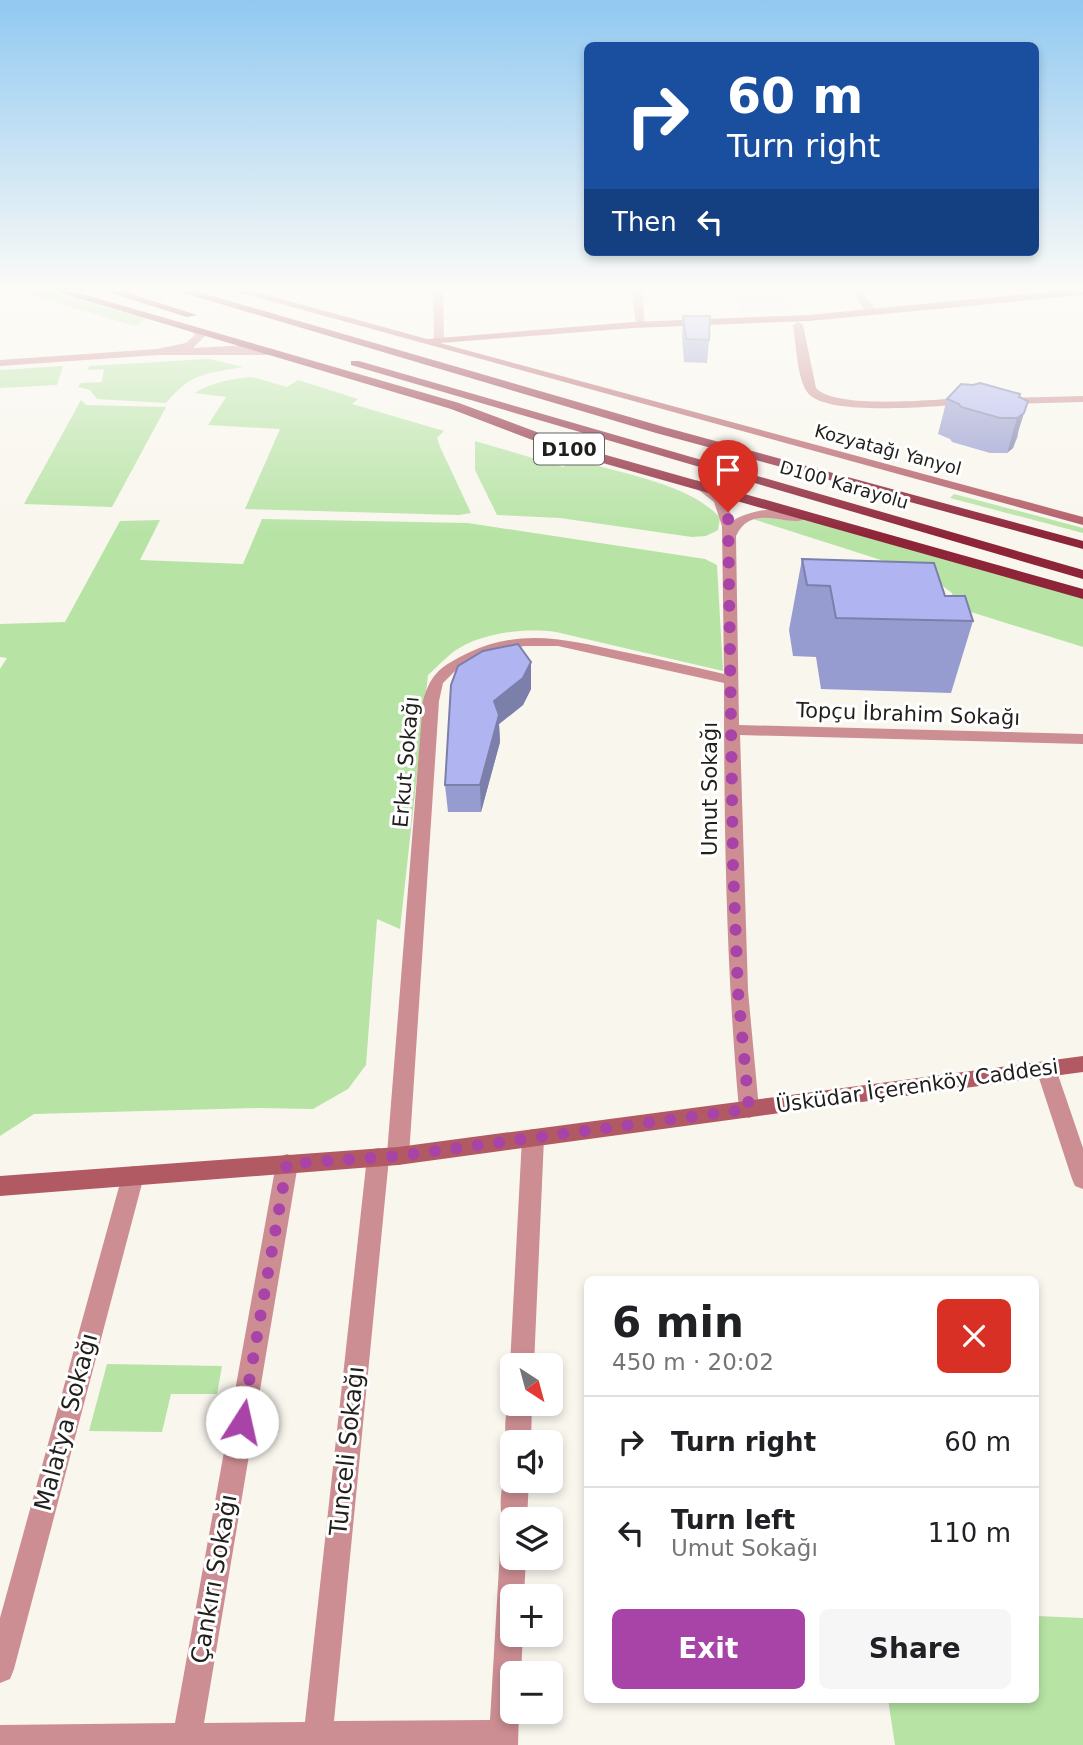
<!DOCTYPE html>
<meta charset="utf-8">
<style>
body{margin:0;font-family:"DejaVu Sans",sans-serif;background:#f6f6f6;color:#202124;height:100vh;display:flex;flex-direction:column;font-size:26px;white-space:nowrap}
*{box-sizing:border-box;margin:0}
p{font-size:23px;color:#757577}
.icon{flex:none;width:38px;height:38px;fill:none;stroke:currentColor;stroke-width:2;stroke-linecap:round;stroke-linejoin:round}
.map{position:relative;flex:1;overflow:hidden}
.sheet{position:absolute;left:584px;top:1276px;width:455px;height:427px;display:flex;flex-direction:column;background:#fff;border-radius:10px;box-shadow:0 4px 10px #0003}
.sheet>*{flex:none}
.top-card{position:absolute;left:584px;top:42px;width:455px;height:214px;border-radius:10px;box-shadow:0 4px 10px #0003;background:#1a4fa0;color:#fff;overflow:hidden}
.needle{width:46px;rotate:144deg}
.fabs{position:absolute;left:500px;top:1353px;display:grid;gap:14px}
.fabs a{display:grid;place-items:center;width:63px;height:63px;border-radius:10px;background:#fff;box-shadow:0 4px 10px #0003;font-size:35px}
.pin{position:absolute;display:grid;place-items:center;width:60px;height:60px;color:#fff;margin:-72px -30px;border-radius:50% 50% 50% 0;rotate:-45deg;box-shadow:0 0 7px #0007}
.pin .icon{rotate:45deg}
.me{position:absolute;width:77px;margin:-38px;rotate:10deg;stroke-linejoin:round;filter:drop-shadow(0 0 5px #0008)}
.turn{display:flex;align-items:center;gap:24px;height:147px;padding:0 28px;font-size:32px}
.turn .icon{width:91px;height:91px;stroke-width:2.5}
.turn b{display:block;font-size:49px;line-height:60px}
.then{display:flex;align-items:center;height:66px;padding:0 28px;background:#0003;gap:14px;font-size:26px}
.round{display:grid;place-items:center;flex:none;width:74px;height:74px;border-radius:10px;background:#f6f6f6}
.headline{display:flex;align-items:center;justify-content:space-between;height:119px;padding:0 28px}
h1{font-size:42px;font-weight:700;line-height:52px}
.action{display:flex;gap:14px;margin-top:auto;padding:14px 28px}
.action a{flex:1;height:80px;border-radius:10px;background:#a843a8;color:#fff;font-size:28px;font-weight:700;line-height:80px;text-align:center}
.action a+a{background:#f6f6f6;color:#202124}
ul{padding:0;list-style:none}
li{display:flex;align-items:center;gap:21px;height:91px;padding:0 28px;border-top:2px solid #e0e0e0}
li div{flex:1}
li b{display:block;font-size:26px}
li em{font-style:normal}
.map>svg:first-child{display:block}
</style>
<div class="map">
<svg width="1083" height="1745" viewBox="0 0 1083 1745">
<rect width="100%" height="100%" fill="#f8f6ed"/>
<!-- education -->
<polygon fill="#efe8fe" points="737,291 783,291 790,310 742,311"/>
<!-- green -->
<g fill="#b7e3a5">
<polygon points="16,291 46,291 147,319 135,326"/>
<path d="M209 359 243 367C205 374 192 372 166 403L97 399 90 390 78 387 81 383 102 382 104 369 88 370 89 366Z"/>
<polygon points="63,366 57,385 0,388 0,370"/>
<path d="M252 377 287 387 298 380 358 399 352 404 444 431 437 438 441 449 471 513 459 515 245 509 280 429 208 425 226 397 195 393C212 382 231 379 252 377Z"/>
<polygon points="81,400 86,405 166,407 112,507 24,504"/>
<path d="M475 441 563 467 577 460C619 473 691 484 720 518L718 530 706 536 692 537 560 518 497 515 475 470Z"/>
<polygon points="954,494 1083,528 1083,533 950,498"/>
<polygon points="776,512 1083,593 1083,647 955,607 952,593 928,575 753,519"/>
<path d="M262 519 468 523 705 559 717 565 723 671 556 632C525 628 484 632 456 650 446 657 437 667 428 675L400 929 377 919 366 1065 348 1089 313 1109 259 1108 34 1114 0 1136V669L7 658 0 657V624L65 622 120 521 160 520 140 560 243 564Z"/>
<polygon points="107,1364 222,1366 217,1394 171,1394 162,1432 89,1431"/>
<polygon points="1036,1616 1083,1618 1083,1745 895,1745 888,1699 1036,1699"/>
</g>
<g fill="none" stroke-linecap="round" stroke-linejoin="round">
<!-- minor -->
<g fill="#cc8e93" fill-rule="evenodd">
<polygon points="433,291 443,291 444,340 439,343 434,340"/>
<polygon points="632,291 642,291 645,327 636,325"/>
<polygon points="852,291 862,291 877,312 876,314 868,314"/>
<path d="M798 322 803 325 816 388C836 410 936 399 967 398L973 401 967 404C937 406 826 417 808 393 797 380 796 342 793 325Z"/>
<polygon points="1083,396 1083,402 1002,404 996,401 1002,398"/>
<path d="M697 480 722 496 734 520C753 509 792 503 809 517 791 531 753 500 736 536L739 725 1083 734V744L740 735 748 991 759 1109 756 1115 749 1118 742 1115 739 1109C726 966 724 826 724 683L558 646H525L498 650 456 670 443 683 439 701 409 1156 406 1163 398 1165 390 1163 389 1158 334 1721 490 1720 500 1550 504 1541 513 1537V1558H526L524 1596H513V1634H523L521 1673H513V1712H519L518 1745H0V1725L175 1723 276 1164 279 1157 287 1154 295 1157 298 1164 204 1723 305 1722 367 1157 370 1150 378 1148 386 1150 387 1154 423 701C431 672 442 666 468 653 523 627 568 640 624 652 658 659 691 666 724 674L722 526 714 502 691 484Z"/>
<polygon points="1046,1061 1053,1063 1056,1069 1083,1148 1083,1189 1075,1186 1072,1179 1036,1069 1039,1063"/>
<polygon points="533,1129 540,1131 544,1138 534,1365 513,1365 513,1372 510,1365 522,1138 526,1131"/>
<polygon points="133,1166 141,1169 144,1176 14,1669 10,1679 0,1683 0,1618 122,1176 125,1169"/>
<path d="M513 1395V1404H532L531 1442H513V1452L509 1451C503 1436 504 1408 513 1395Z"/>
<path d="M513 1469V1480H529L527 1519H513V1532L505 1528C498 1512 500 1487 507 1471Z"/>
</g>
<!-- tertiary -->
<path fill="#cc8e93" fill-rule="evenodd" d="M197 328 205 336 193 348C213 348 262 341 278 352L273 355H157L0 366V360L157 349 186 343 195 335 192 331Z"/>
<!-- secondary -->
<g fill="#b25a64" fill-rule="evenodd">
<polygon points="234,291 252,291 427,339 633,322 809,315 1058,291 1083,291 1083,295 809,321 633,328 440,343 1083,517 1083,525"/>
<polygon points="1083,1056 1083,1072 398,1165 0,1196 0,1176 398,1147"/>
</g>
<!-- trunk -->
<g fill="#8d2438" fill-rule="evenodd">
<polygon points="54,291 72,291 459,403 574,446 1083,589 1083,599 564,452 451,409"/>
<polygon points="104,291 122,291 197,315 187,317"/>
<polygon points="177,291 195,291 664,427 1083,541 1083,549 656,433"/>
<polygon points="351,361 359,361 1083,570 1083,579 351,365"/>
</g>
</g>
<!-- wall -->
<g fill="#979cd0">
<polygon points="683,316 709,340 707,363 684,362 682,338"/>
<polygon points="973,385 1020,394 1018,436 1013,448 1007,453 990,453 952,442 950,439 938,434 947,399"/>
<polygon points="802,559 945,596 973,621 951,693 821,689 816,657 793,656 789,630"/>
<polygon points="518,644 531,689 523,705 499,724 500,742 481,812 448,812 445,785"/>
</g>
<!-- shaded-wall -->
<g fill="#7b7fa9">
<polygon points="1028,401 1013,448 1007,453 1017,418"/>
<polygon points="531,662 531,689 523,705 499,724 500,742 481,812 480,785 494,701"/>
</g>
<!-- building -->
<g fill="#b0b5f2" stroke="#7b7fa9" stroke-width="2">
<polygon points="683,316 710,316 709,340 686,339"/>
<polygon points="980,383 1020,394 1019,397 1028,401 1024,413 1017,418 1000,418 961,407 959,404 947,399 961,384 973,385"/>
<polygon points="802,559 934,563 945,596 965,596 973,621 836,618 830,586 807,585"/>
<polygon points="518,644 531,662 523,678 494,701 499,715 480,785 445,785 451,685 458,666 483,651"/>
</g>
<!-- sky -->
<linearGradient id="sky" x2="0" y2="1"><stop stop-color="#91c9f1"/><stop offset="0.54" stop-color="#fcfbf7"/><stop offset="1" stop-color="#fcfbf7" stop-opacity="0"/></linearGradient>
<rect width="1083" height="536" fill="url(#sky)"/>
<g fill="none" stroke-linecap="round" stroke-linejoin="round">
<!-- route -->
<polyline stroke="#a843a8" stroke-width="12" stroke-dasharray="0 21.6" points="242,1422 287,1164 398,1156 749,1109 738,991 733,865 728,512"/>
</g>
<g text-anchor="middle" stroke-width="6" stroke-linejoin="round" paint-order="stroke">
<!-- far-street labels -->
<g font-size="18" fill="#201f1c" stroke="#fff">
<text transform="translate(888 450) rotate(15)" y="6">Kozyatağı Yanyol</text>
<text transform="translate(844 485) rotate(16)" y="6">D100 Karayolu</text>
</g>
<!-- shield labels -->
<rect fill="#fff" stroke="#636260" stroke-width="2" x="534" y="433.5" width="70" height="31" rx="5"/>
<g font-size="19" font-weight="bold" fill="#201f1c">
<text x="569" y="456">D100</text>
</g>
<!-- street labels -->
<g font-size="21" fill="#201f1c" stroke="#fff">
<text transform="translate(908 714) rotate(2)" y="7">Topçu İbrahim Sokağı</text>
<text transform="translate(406 762) rotate(-85)" y="7">Erkut Sokağı</text>
<text transform="translate(710 789) rotate(-90)" y="7">Umut Sokağı</text>
<text transform="translate(917 1086) rotate(-8)" y="7">Üsküdar İçerenköy Caddesi</text>
</g>
<!-- near-street labels -->
<g font-size="24" fill="#201f1c" stroke="#fff">
<text transform="translate(66 1422) rotate(-75)" y="8">Malatya Sokağı</text>
<text transform="translate(347 1451) rotate(-84)" y="8">Tunceli Sokağı</text>
<text transform="translate(214 1579) rotate(-80)" y="8">Çankırı Sokağı</text>
</g>
</g>
</svg>
<div class="fabs">
<a><svg class="needle" viewBox="-14 -14 28 28"><path d="M0-13l5 13h-10z" fill="#e53935"/><path d="M0 13l5-13h-10z" fill="#757577"/></svg></a>
<a><svg class="icon" aria-label="sound" viewBox="0 0 24 24"><path d="M4 9h4l5-4v14l-5-4H4zM17 9q2 3 0 6"/></svg></a>
<a><svg class="icon" aria-label="layers" viewBox="0 0 24 24"><path d="M12 4l9 5-9 5-9-5zM3 14l9 5 9-5"/></svg></a>
<a>+</a>
<a>−</a>
</div>
<div class="pin" style="left:728px;top:512px;background:#d93025"><svg class="icon" aria-label="arrive" viewBox="0 0 24 24"><path d="M6 21V4h12l-3 4 3 4H6"/></svg></div>
<svg class="me" style="left:242px;top:1422px" viewBox="-20 -20 40 40"><circle r="19" fill="#fff"/><path d="M0-13L10 11 0 6-10 11z" fill="#a843a8"/></svg>
<div class="top-card">
<div class="turn"><svg class="icon" aria-label="right" viewBox="0 0 24 24"><path d="M7 20v-9h11M14 6l5 5-5 5"/></svg><div><b>60 m</b>Turn right</div></div>
<div class="then">Then<svg class="icon" aria-label="left" viewBox="0 0 24 24"><path d="M17 20v-9H6M10 6l-5 5 5 5"/></svg></div>
</div>
<section class="sheet">
<div class="headline"><div><h1>6 min</h1><p>450 m · 20:02</p></div><a class="round" style="background:#d93025;color:#fff"><svg class="icon" aria-label="close" viewBox="0 0 24 24"><path d="M6 6l12 12M18 6L6 18"/></svg></a></div>
<ul>
<li><svg class="icon" aria-label="right" viewBox="0 0 24 24"><path d="M7 20v-9h11M14 6l5 5-5 5"/></svg><div><b>Turn right</b></div><em>60 m</em></li>
<li><svg class="icon" aria-label="left" viewBox="0 0 24 24"><path d="M17 20v-9H6M10 6l-5 5 5 5"/></svg><div><b>Turn left</b><p>Umut Sokağı</p></div><em>110 m</em></li>
</ul>
<div class="action"><a>Exit</a><a>Share</a></div>
</section>
</div>
